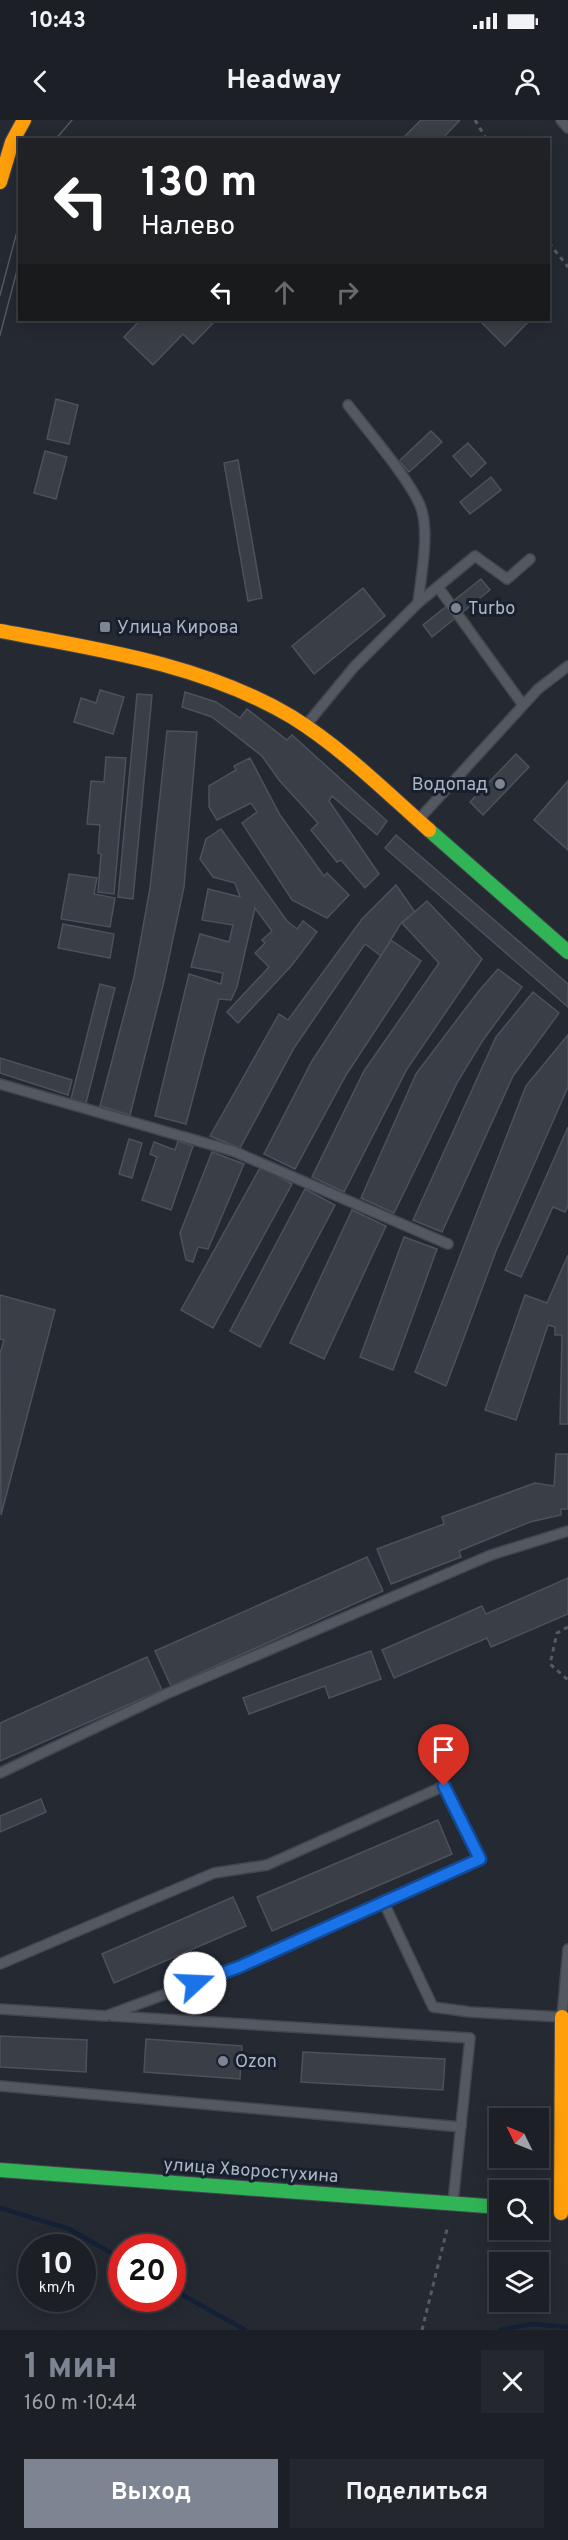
<!DOCTYPE html>
<html lang="ru">
<meta charset="utf-8">
<style>
body{margin:0;font-family:Overpass,sans-serif;background:#25272e;color:#f1f3f6;height:100vh;display:flex;flex-direction:column;font-size:22px;white-space:nowrap}
*{box-sizing:border-box;margin:0}
p{font-size:20px;color:#a0a2a7}
.icon{flex:none;width:33px;height:33px;fill:none;stroke:currentColor;stroke-width:2;stroke-linecap:round;stroke-linejoin:round}
.map{position:relative;height:2210px;overflow:hidden}
.panel{display:flex;flex-direction:column;background:#1c1f26;flex:1}
.panel>*{flex:none}
.top-card{position:absolute;left:18px;top:18px;width:532px;height:183px;border-radius:0px;box-shadow:0 3px 15px #0003,0 0 0 2px #3a3d43;background:#202124;color:#fff;overflow:hidden}
.needle{width:39px;rotate:313deg}
.buttons{position:absolute;left:489px;top:1988px;display:grid;gap:12px}
.buttons a{display:grid;place-items:center;width:60px;height:60px;border-radius:0px;background:#1c1f26;box-shadow:0 3px 15px #0003,0 0 0 2px #3a3d43;font-size:30px}
.speed{position:absolute;left:18px;top:2114px;display:flex;gap:12px;font-size:30px;font-weight:700;text-align:center}
.speed>*{display:grid;place-content:center;width:78px;height:78px;border-radius:50%;background:#1c1f26;box-shadow:0 3px 15px #0003,0 0 0 2px #3a3d43;line-height:1}
.speed small{font-size:15px;font-weight:400}
.speed .limit{border:9px solid #d22;background:#fff;color:#111}
.pin{position:absolute;display:grid;place-items:center;width:51px;height:51px;color:#fff;margin:-62px -26px;border-radius:50% 50% 50% 0;rotate:-45deg;box-shadow:0 0 6px #0007}
.pin .icon{rotate:45deg}
.me{position:absolute;width:66px;margin:-33px;rotate:70deg;stroke-linejoin:round;filter:drop-shadow(0 0 4px #0008)}
.turn{display:flex;align-items:center;gap:21px;height:126px;padding:0 24px;font-size:27px}
.turn .icon{width:78px;height:78px;stroke-width:2.5}
.turn b{display:block;font-size:42px;line-height:51px}
.lanes{display:flex;align-items:center;height:57px;padding:0 24px;background:#0003;justify-content:center;gap:30px;direction:ltr}
.lanes .off{opacity:.35}
.round{display:grid;place-items:center;flex:none;width:63px;height:63px;border-radius:0px;background:#25272e}
.headline{display:flex;align-items:center;justify-content:space-between;height:102px;padding:0 24px}
h1{font-size:36px;font-weight:700;line-height:45px;color:#7d8492}
.primary-button{display:flex;gap:12px;margin-top:auto;padding:12px 24px}
.primary-button a{flex:1;height:69px;border-radius:0px;background:#7d8492;color:#fff;font-size:24px;font-weight:700;line-height:69px;text-align:center}
.primary-button a+a{background:#25272e;color:#f1f3f6}
.status{display:flex;justify-content:space-between;align-items:center;height:42px;padding:0 30px;background:#1c1f26;direction:ltr}
.status svg{height:16px;fill:currentColor}
header{display:flex;justify-content:space-between;align-items:center;height:78px;padding:0 24px;background:#1c1f26;font-size:27px;font-weight:700}
.map>svg:first-child{display:block}
</style>
<div class="status"><b>10:43</b><svg viewBox="0 0 49 12"><path d="M0 12V9h3v3zM5 12V6h3v6zM10 12V3h3v9zM15 12V0h3v12zM26 1h20v11H26zM47 4h2v5h-2z"/></svg></div>
<header><svg class="icon" aria-label="back" viewBox="0 0 24 24"><path d="M15 5l-7 7 7 7"/></svg>Headway<svg class="icon" aria-label="person" viewBox="0 0 24 24"><circle cx="12" cy="8" r="4"/><path d="M4 21q1-7 8-7t8 7"/></svg></header>
<div class="map">
<svg width="568" height="2210" viewBox="0 0 568 2210">
<rect width="100%" height="100%" fill="#252932"/>
<g fill="none" stroke-linecap="round" stroke-linejoin="round">
<!-- stream -->
<g stroke="#142035" stroke-width="4.5">
<polyline points="0,2088 69,2109 122,2139"/>
<polyline points="172,2169 245,2210"/>
<polyline points="501,2210 531,2204 568,2207"/>
</g>
</g>
<!-- building -->
<g fill="#3a3e46" stroke="#4c515a" stroke-width="1.5">
<polygon points="421,0 460,0 441,20 401,20"/>
<polygon points="140,200 216,200 193,224 183,214 153,245 124,217"/>
<polygon points="479,200 524,200 527,203 505,226"/>
<polygon points="56,279 78,285 69,324 47,319"/>
<polygon points="431,311 442,322 409,352 399,341"/>
<polygon points="468,323 486,343 471,357 453,336"/>
<polygon points="45,331 67,337 56,379 34,373"/>
<polygon points="238,340 262,478 248,481 224,343"/>
<polygon points="491,357 501,370 470,394 460,382"/>
<polygon points="481,459 490,470 432,517 423,505"/>
<polygon points="363,468 385,496 314,554 292,526"/>
<polygon points="100,570 124,577 113,614 74,602 81,578 96,583"/>
<polygon points="185,572 216,582 240,598 247,589 287,620 292,615 387,701 377,715 332,676 329,681 379,754 365,768 341,740 337,742 311,710 318,703 279,660 262,636 212,597 182,587"/>
<polygon points="137,574 152,575 133,779 118,777"/>
<polygon points="167,611 197,612 184,767 164,861 130,995 100,986 134,857 150,768"/>
<polygon points="516,634 529,647 483,695 470,682"/>
<polygon points="106,637 126,638 114,774 98,772 101,734 98,733 100,705 87,704 91,661 104,662"/>
<polygon points="250,638 280,695 324,756 327,753 349,775 327,798 292,780 242,703 257,692 251,683 217,700 209,687 209,666 236,650 234,646"/>
<polygon points="568,661 568,730 534,700"/>
<polygon points="221,709 287,801 297,809 303,801 317,812 292,845 238,903 227,892 269,847 255,833 265,823 262,820 272,811 255,788 237,867 231,880 219,879 186,1004 155,996 189,854 221,864 223,853 191,847 200,814 229,822 233,805 202,800 208,769 240,777 235,763 213,757 200,739 206,719"/>
<polygon points="396,715 568,864 568,887 385,728"/>
<polygon points="69,754 97,758 94,774 115,778 110,807 61,799"/>
<polygon points="396,765 415,792 401,803 381,836 365,824 294,928 240,1028 210,1016 279,894 288,900 362,799"/>
<polygon points="427,781 482,839 407,949 344,1072 312,1057 364,951 439,843 402,803"/>
<polygon points="63,804 114,814 110,838 58,828"/>
<polygon points="391,820 421,841 346,955 295,1049 264,1034 312,941"/>
<polygon points="498,849 522,867 483,920 458,961 394,1093 361,1078 416,954 478,872"/>
<polygon points="100,864 115,868 85,987 70,983"/>
<polygon points="533,872 559,893 513,956 442,1112 413,1100 496,917"/>
<polygon points="568,915 568,967 496,1131 446,1266 415,1252 526,966"/>
<polygon points="0,938 72,960 68,975 0,953"/>
<polygon points="568,1007 568,1086 565,1092 553,1087 521,1157 505,1150"/>
<polygon points="129,1019 142,1023 132,1058 119,1054"/>
<polygon points="178,1021 193,1026 171,1090 142,1080 157,1037 150,1034 154,1022 175,1030"/>
<polygon points="212,1032 244,1044 208,1129 198,1127 193,1142 186,1140 180,1113"/>
<polygon points="261,1046 292,1064 213,1208 181,1190"/>
<polygon points="305,1069 335,1085 260,1227 230,1211"/>
<polygon points="352,1090 386,1106 324,1239 290,1223"/>
<polygon points="404,1117 437,1129 393,1250 360,1237"/>
<polygon points="568,1135 568,1304 560,1304 562,1215 555,1215 555,1207 548,1205 516,1300 485,1290 525,1175 547,1183"/>
<polygon points="0,1175 55,1190 1,1395 0,1234 4,1220 0,1219"/>
<polygon points="556,1334 568,1334 568,1389 561,1389 561,1395 530,1402 459,1431 461,1437 391,1464 377,1429 444,1404 442,1397 535,1363 554,1366"/>
<polygon points="367,1437 383,1471 171,1566 155,1531"/>
<polygon points="568,1458 568,1494 491,1527 487,1518 394,1558 382,1530 482,1486 486,1494"/>
<polygon points="371,1531 381,1559 329,1578 325,1566 249,1594 243,1578"/>
<polygon points="147,1537 162,1570 0,1641 0,1603"/>
<polygon points="41,1679 46,1692 0,1712 0,1696"/>
<polygon points="438,1700 452,1734 272,1811 257,1777"/>
<polygon points="233,1777 246,1806 114,1863 102,1834"/>
<polygon points="0,1916 87,1920 86,1952 0,1947"/>
<polygon points="146,1919 242,1926 240,1959 144,1952"/>
<polygon points="303,1932 445,1939 443,1970 301,1962"/>
</g>
<g fill="none" stroke-linecap="round" stroke-linejoin="round">
<defs>
<g id="lane">
<polyline points="561,0 568,8"/>
<polyline points="438,467 523,585"/>
<polyline points="418,483 475,436 507,459 530,439"/>
<path d="M307 604 354 547 418 483C421 456 429 417 422 391 415 365 366 309 348 285"/>
<polyline points="420,698 538,569 568,546"/>
<polyline points="0,964 233,1031 448,1124"/>
<polyline points="0,1653 166,1574 491,1435 568,1411"/>
<polyline points="0,1844 214,1753 267,1745 444,1666 480,1739 384,1783"/>
<polyline points="0,1889 106,1896 239,1847 384,1783 433,1887 470,1892 562,1897 568,1829"/>
<polyline points="112,1896 470,1918 453,2082"/>
<polyline points="0,1966 461,2007"/>
</g>
<g id="fast">
<polyline points="429,710 568,832"/>
<polyline points="0,2050 500,2087"/>
</g>
<g id="slow">
<polyline points="0,62 12,22 24,0"/>
<path d="M0 511C98 529 205 545 292 597 342 628 385 671 429 710"/>
<polyline points="561,2093 562,1897"/>
</g>
</defs>
<!-- lane casing -->
<use href="#lane" stroke="#42464f" stroke-width="12"/>
<!-- fast casing -->
<use href="#fast" stroke="#42464f" stroke-width="16"/>
<!-- slow casing -->
<use href="#slow" stroke="#42464f" stroke-width="16"/>
<!-- path -->
<g stroke="#565b63" stroke-width="3" stroke-dasharray="4.5 4.5" stroke-linecap="butt">
<polyline points="475,0 487,20"/>
<polyline points="549,123 568,147"/>
<polyline points="568,1507 557,1513 550,1544 568,1560"/>
<polyline points="422,2210 448,2105"/>
</g>
<!-- lane -->
<use href="#lane" stroke="#545860" stroke-width="9"/>
<!-- fast -->
<use href="#fast" stroke="#30b455" stroke-width="14"/>
<!-- slow -->
<use href="#slow" stroke="#ff9f0a" stroke-width="14"/>
<!-- tram -->
<g stroke="#53575e" stroke-width="1.5">
<polyline points="55,20 72,0"/>
<polyline points="0,175 20,100"/>
<polyline points="0,215 20,139"/>
</g>
</g>
<g fill="none" stroke-linecap="round" stroke-linejoin="round">
<defs>
<polyline id="route" points="195,1863 239,1847 480,1739 444,1666"/>
</defs>
<!-- route casing -->
<use href="#route" stroke="#114b97" stroke-width="15"/>
<!-- route -->
<use href="#route" stroke="#1a73e8" stroke-width="10"/>
</g>
<!-- markers -->
<g fill="#7d8492" stroke="#18202d" stroke-width="2">
<circle cx="456" cy="488" r="6"/>
<rect x="99" y="501" width="12" height="12" rx="3"/>
<circle cx="500" cy="664" r="6"/>
<circle cx="223" cy="1941" r="6"/>
</g>
<g text-anchor="middle" stroke-width="6" stroke-linejoin="round" paint-order="stroke">
<!-- poi labels -->
<g font-size="18" fill="#acb5c5" stroke="#18202d" text-anchor="start">
<text x="468" y="494">Turbo</text>
<text x="117" y="513">Улица Кирова</text>
<text x="488" y="670" text-anchor="end">Водопад</text>
<text x="235" y="1947">Ozon</text>
</g>
<!-- street labels -->
<g font-size="18" fill="#acb5c5" stroke="#18202d">
<text transform="translate(251 2050) rotate(4)" y="6">улица Хворостухина</text>
</g>
</g>
</svg>
<div class="buttons">
<a><svg class="needle" viewBox="-14 -14 28 28"><path d="M0-13l5 13h-10z" fill="#e53935"/><path d="M0 13l5-13h-10z" fill="#a0a2a7"/></svg></a>
<a><svg class="icon" aria-label="search" viewBox="0 0 24 24"><circle cx="10" cy="10" r="6"/><path d="M15 15l6 6"/></svg></a>
<a><svg class="icon" aria-label="layers" viewBox="0 0 24 24"><path d="M12 4l9 5-9 5-9-5zM3 14l9 5 9-5"/></svg></a>
</div>
<div class="speed"><div>10<small>km/h</small></div><div class="limit">20</div></div>
<div class="pin" style="left:444px;top:1666px;background:#d93025"><svg class="icon" aria-label="arrive" viewBox="0 0 24 24"><path d="M6 21V4h12l-3 4 3 4H6"/></svg></div>
<svg class="me" style="left:195px;top:1863px" viewBox="-20 -20 40 40"><circle r="19" fill="#fff"/><path d="M0-13L10 11 0 6-10 11z" fill="#1a73e8"/></svg>
<div class="top-card">
<div class="turn"><svg class="icon" aria-label="left" viewBox="0 0 24 24"><path d="M17 20v-9H6M10 6l-5 5 5 5"/></svg><div><b>130 m</b>Налево</div></div>
<div class="lanes"><svg class="icon" aria-label="left" viewBox="0 0 24 24"><path d="M17 20v-9H6M10 6l-5 5 5 5"/></svg><svg class="icon off" aria-label="ahead" viewBox="0 0 24 24"><path d="M12 20V5M6 11l6-6 6 6"/></svg><svg class="icon off" aria-label="right" viewBox="0 0 24 24"><path d="M7 20v-9h11M14 6l5 5-5 5"/></svg></div>
</div>
</div>
<section class="panel">
<div class="headline"><div><h1>1 мин</h1><p>160 m · 10:44</p></div><a class="round"><svg class="icon" aria-label="close" viewBox="0 0 24 24"><path d="M6 6l12 12M18 6L6 18"/></svg></a></div>
<div class="primary-button"><a>Выход</a><a>Поделиться</a></div>
</section>
